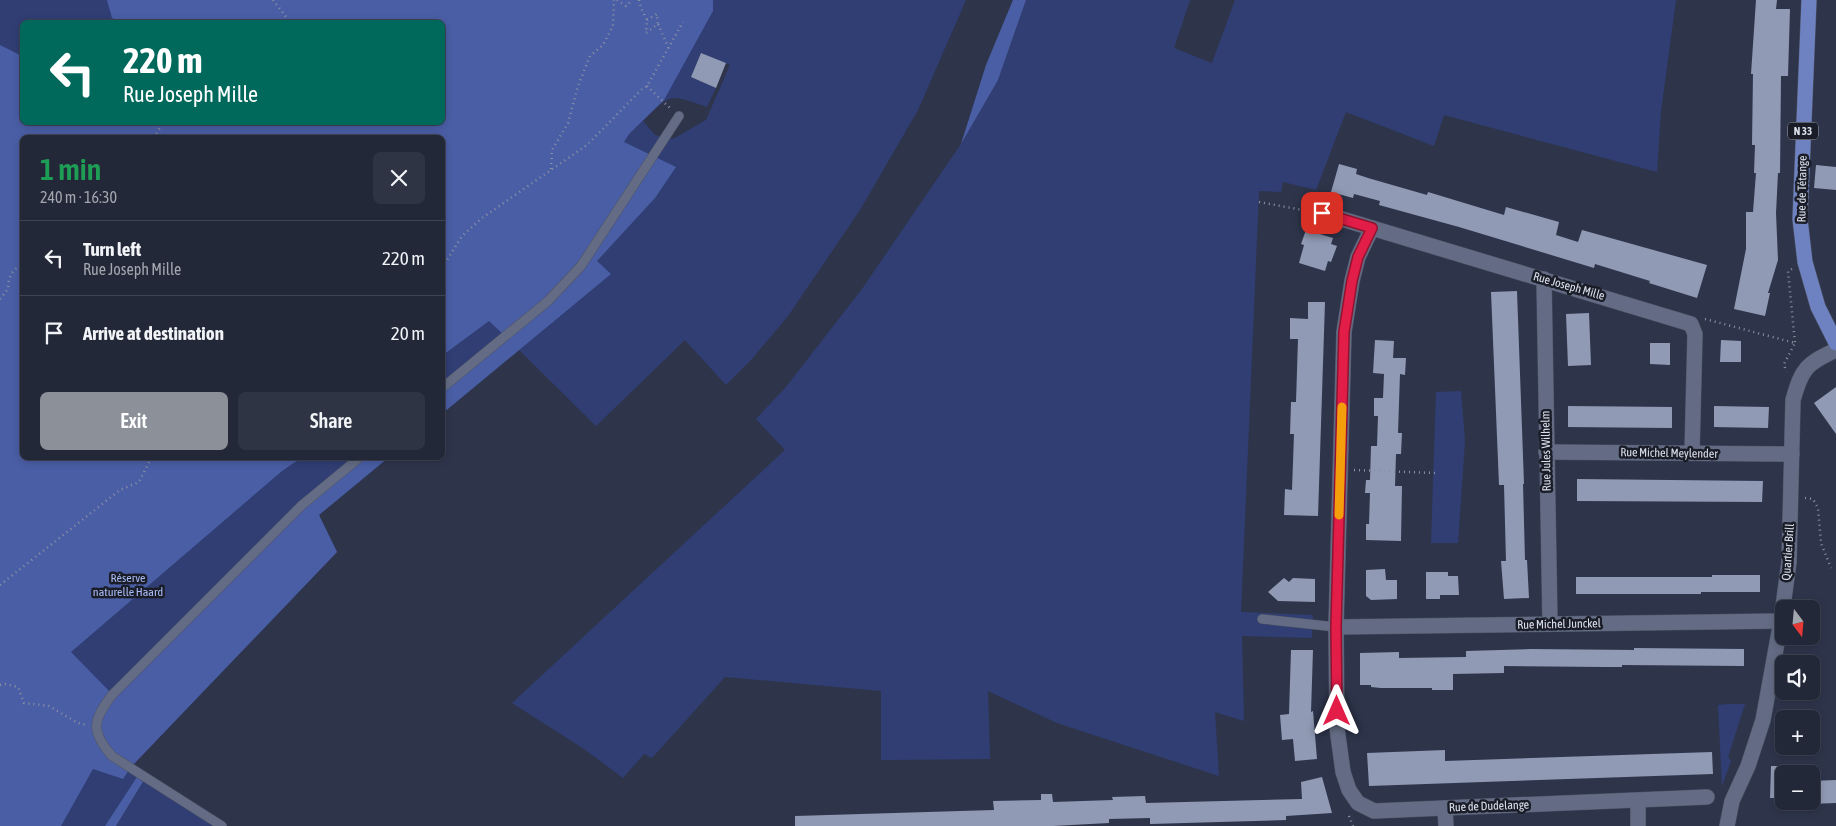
<!DOCTYPE html>
<meta charset="utf-8">
<style>
body{margin:0;font-family:"Asap Condensed",sans-serif;background:#2e3443;color:#f1f3f6;height:100vh;display:flex;flex-direction:column;font-size:19px;white-space:nowrap}
*{box-sizing:border-box;margin:0}
p{font-size:16px;color:#a2a6ae}
.icon{flex:none;width:28px;height:28px;fill:none;stroke:currentColor;stroke-width:2;stroke-linecap:round;stroke-linejoin:round}
.map{position:relative;flex:1;overflow:hidden}
.panel{position:absolute;left:20px;top:135px;width:425px;height:325px;display:flex;flex-direction:column;background:#222838;border-radius:8px;box-shadow:0 2px 8px #0003,0 0 0 1px #3f4453}
.panel>*{flex:none}
.hud{position:absolute;left:20px;top:20px;width:425px;height:105px;border-radius:8px;box-shadow:0 2px 8px #0003,0 0 0 1px #3f4453;background:#00695c;color:#fff;overflow:hidden}
.needle{width:32px;rotate:164deg}
.controls{position:absolute;left:1775px;top:600px;display:grid;gap:10px}
.controls a{display:grid;place-items:center;width:45px;height:45px;border-radius:8px;background:#222838;box-shadow:0 2px 8px #0003,0 0 0 1px #3f4453;font-size:25px}
.pin{position:absolute;display:grid;place-items:center;width:42px;height:42px;color:#fff;margin:-21px;border-radius:10px;box-shadow:0 2px 8px #0006}
.me{position:absolute;width:55px;margin:-28px;rotate:0deg;stroke-linejoin:round;filter:drop-shadow(0 0 4px #0008)}
.turn{display:flex;align-items:center;gap:18px;height:105px;padding:0 20px;font-size:22px}
.turn .icon{width:65px;height:65px;stroke-width:2.5}
.turn b{display:block;font-size:35px;line-height:42px}
.round{display:grid;place-items:center;flex:none;width:52px;height:52px;border-radius:8px;background:#2e3443}
.overview{display:flex;align-items:center;justify-content:space-between;height:85px;padding:0 20px}
h1{font-size:30px;font-weight:600;line-height:38px;color:#1e9e55}
.button{display:flex;gap:10px;margin-top:auto;padding:10px 20px}
.button a{flex:1;height:58px;border-radius:8px;background:#8c9099;color:#fff;font-size:20px;font-weight:600;line-height:58px;text-align:center}
.button a+a{background:#2e3443;color:#f1f3f6}
ul{padding:0;list-style:none}
li{display:flex;align-items:center;gap:15px;height:75px;padding:0 20px;border-top:1px solid #3f4453}
li div{flex:1}
li b{display:block;font-size:19px}
li em{font-style:normal}
.map>svg:first-child{display:block}
</style>
<div class="map">
<svg width="1836" height="826" viewBox="0 0 1836 826">
<rect width="100%" height="100%" fill="#2e354b"/>
<!-- green -->
<g fill="#303e74" fill-rule="evenodd">
<path d="M0 0H966L918 110 860 210 788 316 751 360 726 385 685 340 596 426 519 350 443 413 442 138H22V458H388L319 515 337 552 131 767 222 826H116L143 783 137 778 105 826H0ZM22 22H442V122H22ZM701 53 730 65 706 120 673 139 655 135 643 121C672 92 669 94 707 107L716 88 691 77Z"/>
<polygon points="1026,0 1190,0 1174,48 1212,63 1235,0 1676,0 1661,111 1657,172 1444,115 1434,146 1346,112 1316,190 1283,182 1281,192 1259,191 1241,612 1313,615 1312,638 1242,636 1244,721 1215,712 1219,776 1057,723 988,691 990,759 881,760 881,691 725,677 652,758 644,754 623,778 584,749 512,703 785,450 756,419 786,387 862,289 961,144 998,80"/>
<polygon points="1461,391 1465,441 1458,543 1431,543 1436,392"/>
<polygon points="1729,704 1745,704 1728,757 1731,761 1722,786 1718,705"/>
</g>
<!-- forest -->
<g fill="#4a5ea5">
<polygon points="107,0 713,0 713,11 664,100 629,134 624,142 676,167 655,198 597,261 611,274 443,413 443,388 505,336 489,321 443,355 442,138 22,138 22,458 301,458 282,471 71,652 112,694 302,505 359,458 388,458 319,515 337,552 131,767 123,779 93,769 61,826 0,826 0,45 22,56 22,122 139,122 142,124 148,122 442,122 442,22 119,22 112,18"/>
<polygon points="1013,0 1026,0 998,80 961,144 986,65"/>
<polygon points="137,777 143,782 116,826 105,826"/>
</g>
<!-- building -->
<g fill="#919ab4">
<polygon points="1756,0 1777,0 1776,9 1790,9 1788,76 1781,76 1780,173 1778,173 1776,213 1778,260 1768,293 1770,293 1765,316 1734,309 1746,249 1746,212 1753,212 1756,173 1754,173 1755,145 1752,145 1753,74 1751,74"/>
<polygon points="701,53 726,63 716,88 691,77"/>
<polygon points="1339,164 1357,169 1356,174 1368,178 1427,195 1428,192 1504,215 1506,207 1559,222 1556,235 1578,242 1582,230 1707,265 1697,298 1649,283 1650,281 1595,264 1594,268 1459,227 1379,205 1380,201 1354,194 1353,198 1331,192"/>
<polygon points="1816,165 1836,167 1836,190 1814,188"/>
<polygon points="1306,230 1333,238 1331,244 1337,246 1331,262 1328,261 1325,271 1299,263 1304,245 1301,244"/>
<polygon points="1517,291 1524,484 1523,484 1525,560 1527,560 1529,598 1504,599 1501,561 1506,561 1504,485 1499,485 1491,292"/>
<polygon points="1308,302 1325,302 1318,516 1284,515 1285,489 1292,490 1294,434 1290,434 1291,402 1296,402 1298,339 1290,339 1290,318 1308,319"/>
<polygon points="1589,313 1591,365 1568,366 1566,314"/>
<polygon points="1375,340 1394,341 1393,358 1406,358 1405,375 1400,374 1398,433 1402,433 1401,454 1396,454 1395,486 1402,486 1401,541 1366,540 1366,524 1369,524 1370,493 1365,493 1366,480 1370,480 1371,446 1377,446 1378,416 1374,416 1374,398 1383,398 1384,374 1373,373"/>
<polygon points="1721,340 1741,341 1741,362 1720,362"/>
<polygon points="1650,343 1670,343 1670,365 1650,364"/>
<polygon points="1836,387 1836,434 1814,403"/>
<polygon points="1568,406 1672,407 1672,428 1568,427"/>
<polygon points="1714,406 1769,407 1768,428 1714,427"/>
<polygon points="1577,479 1763,481 1762,502 1577,501"/>
<polygon points="1385,569 1386,580 1397,580 1397,599 1371,600 1366,596 1366,570"/>
<polygon points="1426,572 1448,572 1448,576 1458,576 1459,595 1440,595 1440,599 1426,599"/>
<polygon points="1712,575 1760,575 1760,592 1701,592 1701,594 1576,594 1576,577 1712,577"/>
<polygon points="1284,578 1289,582 1293,578 1315,579 1315,602 1278,601 1268,592"/>
<polygon points="1634,648 1744,649 1744,666 1622,665 1622,667 1605,667 1504,666 1504,673 1453,674 1453,690 1432,690 1432,688 1381,688 1371,687 1371,685 1360,685 1360,653 1399,652 1399,658 1466,657 1466,651 1530,649 1634,650"/>
<polygon points="1291,650 1313,650 1311,712 1313,711 1317,759 1295,761 1293,739 1282,740 1280,715 1289,714"/>
<polygon points="1445,750 1445,761 1712,752 1713,774 1369,786 1367,753"/>
<polygon points="1771,766 1784,766 1784,798 1770,798"/>
<polygon points="1322,777 1332,813 1286,816 1286,820 1150,824 1150,818 1109,819 1109,823 1053,826 795,826 795,816 994,810 993,801 1041,800 1041,794 1052,794 1053,802 1113,800 1112,797 1145,796 1146,803 1302,799 1301,782"/>
<polygon points="1836,780 1836,803 1811,804 1811,781"/>
</g>
<g fill="none" stroke-linecap="round" stroke-linejoin="round">
<defs>
<g id="service">
<polyline points="442,388 548,301 581,266 679,116"/>
<polyline points="1262,619 1336,627"/>
<path d="M222 826 112 756C90 731 93 720 112 695L302 505 359 458"/>
</g>
<g id="minor">
<polyline points="1322,213 1691,324 1695,334 1692,453"/>
<polyline points="1372,228 1358,257 1352,281 1344,332 1336,627 1337,728 1343,772 1349,790 1358,803 1374,811 1707,797"/>
<polyline points="1544,279 1550,624"/>
<polyline points="1546,452 1792,454"/>
<polyline points="1336,627 1781,621"/>
<polyline points="1638,800 1638,826"/>
<polyline points="1445,808 1446,826"/>
<path d="M1727 826 1732 801 1748 766 1763 720 1781 621 1789 562 1793 400C1802 368 1806 364 1836 350"/>
</g>
<polyline id="primary" points="1809,0 1800,219 1805,262 1818,307 1836,343"/>
</defs>
<!-- service casing -->
<use href="#service" stroke="#4d5365" stroke-width="10"/>
<!-- minor casing -->
<use href="#minor" stroke="#4d5365" stroke-width="16"/>
<!-- primary casing -->
<use href="#primary" stroke="#4d5365" stroke-width="16"/>
<!-- path -->
<g stroke="#8c92a3" stroke-width="2.5" stroke-dasharray="1 4" stroke-linecap="butt">
<polyline points="273,0 290,22"/>
<polyline points="617,0 626,6 629,4 630,0"/>
<polyline points="639,0 641,8 647,20 646,33 658,24 669,49"/>
<polyline points="647,20 657,14 658,24"/>
<polyline points="647,86 671,109"/>
<polyline points="118,138 127,138"/>
<polyline points="154,138 163,122"/>
<polyline points="551,169 552,150 568,123 578,86 590,56 603,45 613,26 614,0"/>
<polyline points="1259,202 1308,211"/>
<polyline points="442,268 462,236 482,218 587,145 642,89 647,86 683,22"/>
<polyline points="1792,269 1788,271 1795,343"/>
<polyline points="0,299 8,289 9,279 13,271 22,264"/>
<polyline points="1705,319 1795,343 1784,364 1786,372"/>
<polyline points="1354,470 1435,473"/>
<polyline points="1805,498 1813,499 1818,508 1821,543 1831,568"/>
<polyline points="0,585 120,490 139,482 151,458"/>
<polyline points="0,685 5,684 18,687 24,703 49,706 78,723 86,725"/>
<polyline points="1349,816 1353,826"/>
</g>
<!-- service -->
<use href="#service" stroke="#636c84" stroke-width="9"/>
<!-- minor -->
<use href="#minor" stroke="#636c84" stroke-width="15"/>
<!-- primary -->
<use href="#primary" stroke="#6e82c1" stroke-width="15"/>
</g>
<g fill="none" stroke-linecap="round" stroke-linejoin="round">
<defs>
<polyline id="route" points="1322,213 1372,228 1358,257 1352,281 1344,332 1336,627 1337,711"/>
</defs>
<!-- route casing -->
<use href="#route" stroke="#92132f" stroke-width="12"/>
<!-- route -->
<use href="#route" stroke="#e11d48" stroke-width="9"/>
<!-- slow -->
<polyline stroke="#f59e0b" stroke-width="9" points="1339,515 1342,407"/>
</g>
<g text-anchor="middle" stroke-width="5" stroke-linejoin="round" paint-order="stroke">
<!-- shield labels -->
<rect fill="#1a1d27" stroke="#a1a6b2" stroke-width="1" x="1788" y="122.5" width="30" height="17" rx="4"/>
<g font-size="11" font-weight="bold" fill="#dbe0ed">
<text x="1803" y="135">N 33</text>
</g>
<!-- street labels -->
<g font-size="12" fill="#dbe0ed" stroke="#1a1d27">
<text transform="translate(1802 189) rotate(-89)" y="4">Rue de Tétange</text>
<text transform="translate(1569 286) rotate(16)" y="4">Rue Joseph Mille</text>
<text transform="translate(1546 451) rotate(-91)" y="4">Rue Jules Wilhelm</text>
<text transform="translate(1669 453) rotate(1)" y="4">Rue Michel Meylender</text>
<text transform="translate(1788 552) rotate(-86)" y="4">Quartier Brill</text>
<text transform="translate(1559 624) rotate(-1)" y="4">Rue Michel Junckel</text>
<text transform="translate(1489 806) rotate(-2)" y="4">Rue de Dudelange</text>
</g>
<!-- park labels -->
<g font-size="12" fill="#a9bdf8" stroke="#1a1d27">
<text x="128" y="582">Réserve<tspan x="128" dy="14">naturelle Haard</tspan></text>
</g>
</g>
</svg>
<div class="controls">
<a><svg class="needle" viewBox="-14 -14 28 28"><path d="M0-13l5 13h-10z" fill="#e53935"/><path d="M0 13l5-13h-10z" fill="#a2a6ae"/></svg></a>
<a><svg class="icon" aria-label="sound" viewBox="0 0 24 24"><path d="M4 9h4l5-4v14l-5-4H4zM17 9q2 3 0 6"/></svg></a>
<a>+</a>
<a>−</a>
</div>
<div class="pin" style="left:1322px;top:213px;background:#d93025"><svg class="icon" aria-label="arrive" viewBox="0 0 24 24"><path d="M6 21V4h12l-3 4 3 4H6"/></svg></div>
<svg class="me" style="left:1337px;top:711px" viewBox="-20 -20 40 40"><path d="M0-17L14 15 0 8-14 15z" fill="#e11d48" stroke="#fff" stroke-width="4"/></svg>
<div class="hud">
<div class="turn"><svg class="icon" aria-label="left" viewBox="0 0 24 24"><path d="M17 20v-9H6M10 6l-5 5 5 5"/></svg><div><b>220 m</b>Rue Joseph Mille</div></div>
</div>
<section class="panel">
<div class="overview"><div><h1>1 min</h1><p>240 m · 16:30</p></div><a class="round"><svg class="icon" aria-label="close" viewBox="0 0 24 24"><path d="M6 6l12 12M18 6L6 18"/></svg></a></div>
<ul>
<li><svg class="icon" aria-label="left" viewBox="0 0 24 24"><path d="M17 20v-9H6M10 6l-5 5 5 5"/></svg><div><b>Turn left</b><p>Rue Joseph Mille</p></div><em>220 m</em></li>
<li><svg class="icon" aria-label="arrive" viewBox="0 0 24 24"><path d="M6 21V4h12l-3 4 3 4H6"/></svg><div><b>Arrive at destination</b></div><em>20 m</em></li>
</ul>
<div class="button"><a>Exit</a><a>Share</a></div>
</section>
</div>
